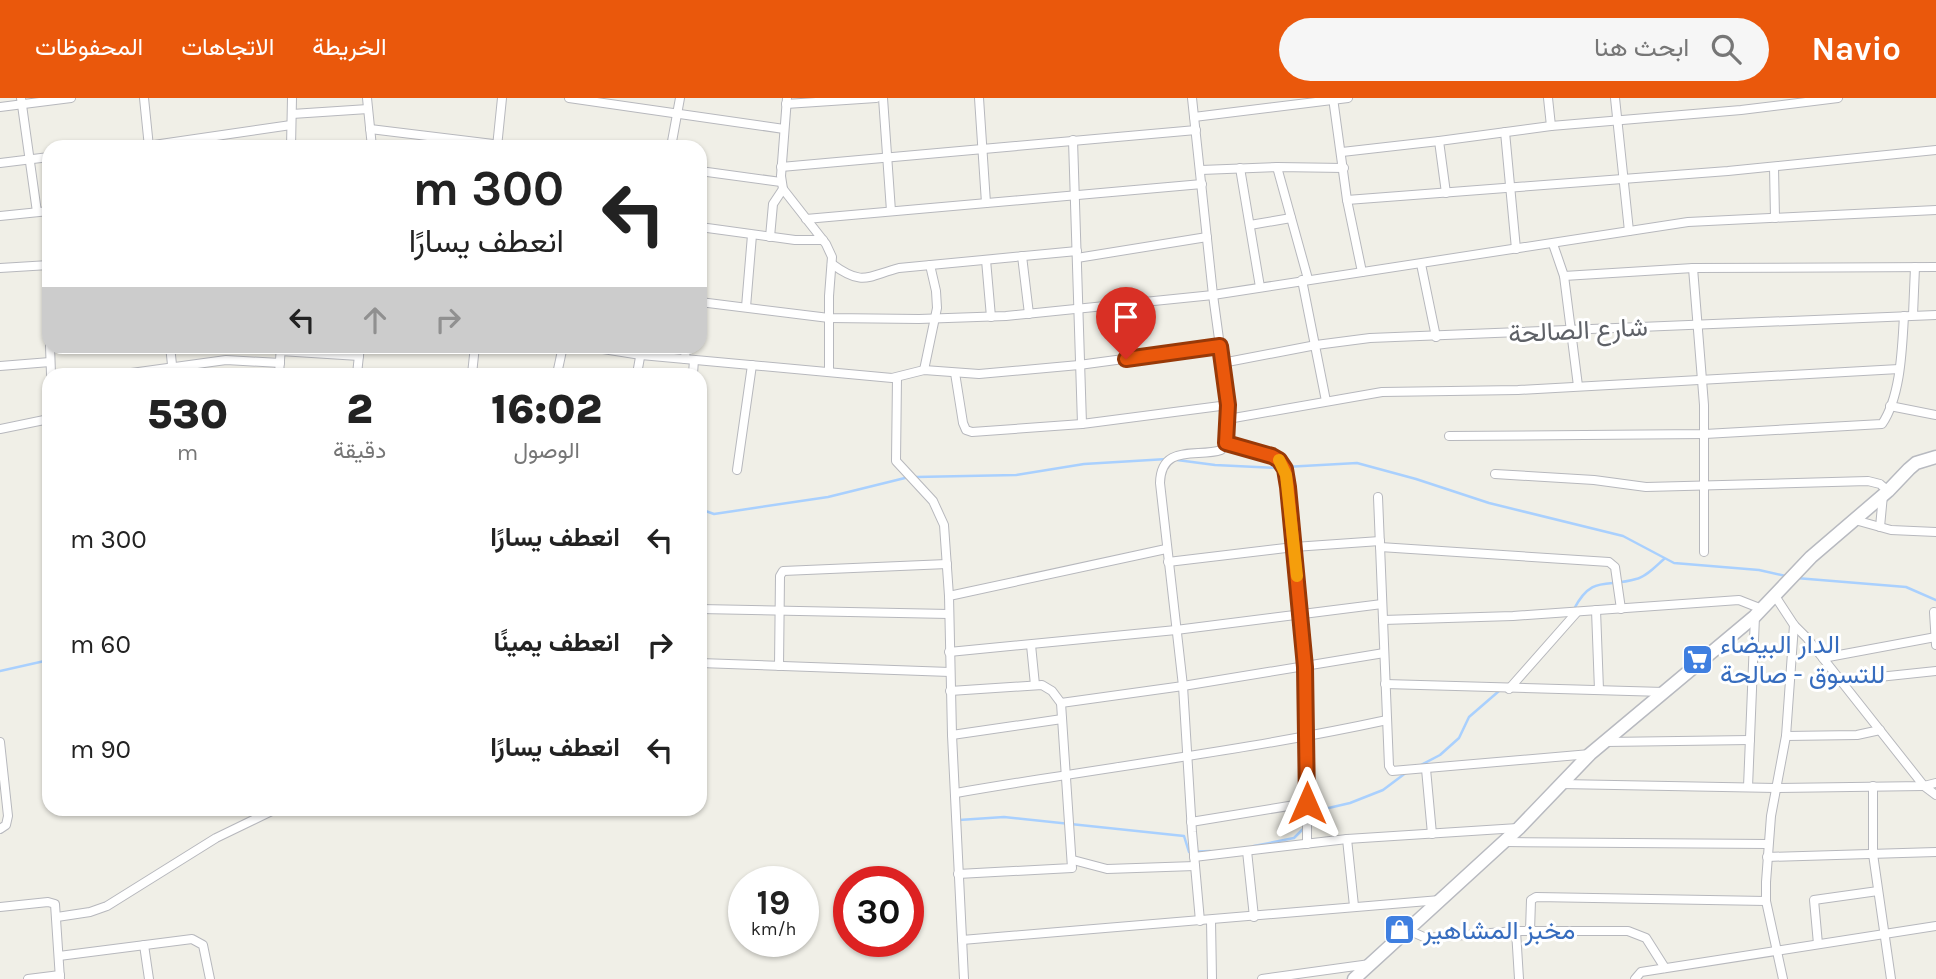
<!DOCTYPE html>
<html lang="ar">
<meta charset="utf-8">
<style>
body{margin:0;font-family:Karla,Vazirmatn,sans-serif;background:#f6f6f6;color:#222;direction:rtl;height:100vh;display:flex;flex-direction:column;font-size:26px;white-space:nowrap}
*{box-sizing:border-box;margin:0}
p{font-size:23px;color:#767676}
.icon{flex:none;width:38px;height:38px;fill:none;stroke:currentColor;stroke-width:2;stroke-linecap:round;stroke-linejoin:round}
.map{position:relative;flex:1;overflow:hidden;direction:ltr}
.sheet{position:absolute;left:42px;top:270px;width:665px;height:448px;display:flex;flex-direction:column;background:#fff;border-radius:21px;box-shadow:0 2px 5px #0004;direction:rtl}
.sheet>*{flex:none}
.banner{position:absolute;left:42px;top:42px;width:665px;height:214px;border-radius:21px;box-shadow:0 2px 5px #0004;direction:rtl;background:#fff;color:#222;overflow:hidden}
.speed{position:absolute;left:728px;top:768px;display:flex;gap:14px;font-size:35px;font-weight:700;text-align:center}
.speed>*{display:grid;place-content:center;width:91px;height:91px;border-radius:50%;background:#fff;box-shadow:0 2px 5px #0004;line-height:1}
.speed small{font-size:18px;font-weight:400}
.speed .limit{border:10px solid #d22;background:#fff;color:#111}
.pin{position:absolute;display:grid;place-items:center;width:60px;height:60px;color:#fff;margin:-72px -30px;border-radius:50% 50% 50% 0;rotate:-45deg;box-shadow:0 0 7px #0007}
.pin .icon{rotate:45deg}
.me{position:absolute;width:77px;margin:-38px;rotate:0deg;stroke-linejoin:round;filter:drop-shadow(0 0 5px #0008)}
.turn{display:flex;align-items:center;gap:24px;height:147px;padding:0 28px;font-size:32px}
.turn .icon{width:91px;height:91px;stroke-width:2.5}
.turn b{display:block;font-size:49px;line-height:60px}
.lanes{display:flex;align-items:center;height:66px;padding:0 28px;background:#0003;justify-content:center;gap:35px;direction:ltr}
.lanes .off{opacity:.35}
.eta{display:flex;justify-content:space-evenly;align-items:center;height:119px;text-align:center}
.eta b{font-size:42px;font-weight:800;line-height:49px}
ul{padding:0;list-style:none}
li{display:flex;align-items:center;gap:21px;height:105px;padding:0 28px}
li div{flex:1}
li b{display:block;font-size:26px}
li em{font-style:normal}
header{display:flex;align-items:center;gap:42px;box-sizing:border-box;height:98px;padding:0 35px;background:#ea580c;color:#fff}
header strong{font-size:33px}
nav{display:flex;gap:38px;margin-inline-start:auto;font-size:24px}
.search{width:490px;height:63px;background:#f6f6f6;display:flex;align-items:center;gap:18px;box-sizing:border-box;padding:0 24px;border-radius:38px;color:#767676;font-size:26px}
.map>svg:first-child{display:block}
</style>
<header>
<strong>Navio</strong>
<div class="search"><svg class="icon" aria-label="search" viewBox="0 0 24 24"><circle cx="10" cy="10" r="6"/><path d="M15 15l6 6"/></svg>ابحث هنا</div>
<nav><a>الخريطة</a><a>الاتجاهات</a><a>المحفوظات</a></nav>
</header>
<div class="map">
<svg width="1936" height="881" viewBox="0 0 1936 881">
<rect width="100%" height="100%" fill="#f0efe7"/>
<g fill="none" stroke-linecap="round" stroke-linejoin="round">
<!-- stream -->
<g stroke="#a9d0fe" stroke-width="2.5">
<polyline points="1177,362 1215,367 1278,370"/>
<polyline points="1285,369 1357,365 1416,381 1489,405 1623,438 1674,465 1759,472 1786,478"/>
<polyline points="916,379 1016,377 1084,366 1167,361"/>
<polyline points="700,411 714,416 828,399 909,379"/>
<polyline points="1796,480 1906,489 1936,502"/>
<path d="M1574 511C1592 476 1607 490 1636 481 1646 479 1656 468 1664 461"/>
<polyline points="0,573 49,562"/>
<polyline points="1419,668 1440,657 1459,640 1469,619 1499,593"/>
<polyline points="959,722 1004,719 1184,738 1189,754 1210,753"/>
<polyline points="1310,724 1320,712 1350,705 1383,692 1407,674"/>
<polyline points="1254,748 1294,740 1305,729"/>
</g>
<defs>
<g id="street">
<polyline points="21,0 37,114"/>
<polyline points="144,0 149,49"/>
<polyline points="367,0 372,49"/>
<polyline points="569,0 784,31"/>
<polyline points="787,0 781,78 783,91 826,146 832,159 829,198 829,274"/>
<polyline points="883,0 891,113"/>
<polyline points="979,0 986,105"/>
<path d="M1192 0 1213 197 1228 307V333L1226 345 1221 352C1198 360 1161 345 1160 385L1183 588 1192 734 1200 823"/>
<polyline points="1333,0 1347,102 1362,174"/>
<polyline points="1548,0 1551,28"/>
<polyline points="1615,0 1629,133"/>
<polyline points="786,6 876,0"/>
<polyline points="0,9 71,0"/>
<polyline points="292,16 368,11"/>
<polyline points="1194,19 1348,0"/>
<polyline points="370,31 519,49"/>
<polyline points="1505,34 1516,151"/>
<polyline points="1073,42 1082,326"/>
<polyline points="140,49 291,27"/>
<polyline points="291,49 292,0"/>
<polyline points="497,49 502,0"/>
<polyline points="671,49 680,0"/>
<polyline points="1342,54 1439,43"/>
<polyline points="0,65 49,59"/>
<polyline points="781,69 1196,32"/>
<polyline points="1277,69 1308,181"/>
<polyline points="1774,69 1775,120"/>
<polyline points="1240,70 1260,189"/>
<polyline points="1201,72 1277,69 1344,70"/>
<polyline points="700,73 781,84"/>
<polyline points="1446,95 1439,43 1551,28 1741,12 1838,0"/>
<polyline points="1347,102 1728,73 1936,52"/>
<polyline points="0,118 49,113"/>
<polyline points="806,121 1202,86"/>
<polyline points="1250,127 1291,120"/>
<polyline points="700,129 795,142 823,142"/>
<polyline points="770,139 773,106 783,91"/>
<polyline points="1553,146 1564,178"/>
<polyline points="1022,158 1029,216"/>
<polyline points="1077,160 1207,139"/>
<polyline points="986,162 991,219"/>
<path d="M832 166C863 189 868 178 899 170L1077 153"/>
<polyline points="1421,166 1436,239"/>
<polyline points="0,170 49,167"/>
<polyline points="1693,170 1704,307 1704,454"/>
<polyline points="1302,182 1326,303"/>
<polyline points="700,204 829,220 919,221 1006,218 1213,197 1688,124 1936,112"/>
<polyline points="746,209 752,137"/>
<polyline points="1913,217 1915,169"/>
<polyline points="50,248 51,276"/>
<polyline points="170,248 173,276"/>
<polyline points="584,248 641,257 892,280 924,272 979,276 1079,267 1220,248"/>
<polyline points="280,253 359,258"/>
<polyline points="685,261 686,248"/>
<polyline points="1222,265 1316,247 1370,240 1936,217"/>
<polyline points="0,268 50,264"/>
<polyline points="924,272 937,210 936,193 930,167"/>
<polyline points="955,275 963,325 966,332 972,334 1082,326 1228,307"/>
<polyline points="124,276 226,262 280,265"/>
<polyline points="279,276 281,248"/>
<polyline points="357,276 360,248"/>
<polyline points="472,276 475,248"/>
<polyline points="557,276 563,248"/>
<polyline points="637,276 642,248"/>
<polyline points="693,276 694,262"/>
<polyline points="897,280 896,363 933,403 944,427 949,498"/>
<polyline points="1578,288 1564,178 1693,170 1936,169"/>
<polyline points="1890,308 1936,317"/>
<polyline points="1228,321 1382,294 1518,292 1899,271"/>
<polyline points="0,331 49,321"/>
<path d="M1449 338 1705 336 1882 326C1901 298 1902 250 1904 218"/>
<polyline points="737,372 752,267"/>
<polyline points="1495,376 1594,382 1646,389 1868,383 1880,386 1888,393"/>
<polyline points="1378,399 1389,668 1392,673 1590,656"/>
<polyline points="1855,422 1891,432 1936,434"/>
<polyline points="1880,429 1883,397"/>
<polyline points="1380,449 1609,464 1615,469 1621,511"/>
<polyline points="1168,464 1294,449 1380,443"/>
<polyline points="1775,498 1794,527 1807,540 1924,688 1936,697"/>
<polyline points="700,511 949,516"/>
<polyline points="1596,512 1599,592"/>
<polyline points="1934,514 1936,547"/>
<polyline points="1383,522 1513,518 1739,502 1762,511"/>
<polyline points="1031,547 1035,587"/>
<polyline points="949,554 1176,532 1382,506"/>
<polyline points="1823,560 1936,539"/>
<polyline points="700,565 950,574"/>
<polyline points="779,568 780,478 783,473 947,466"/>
<polyline points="1841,583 1936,573"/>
<polyline points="1385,586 1664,594"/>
<polyline points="1509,591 1577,514"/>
<polyline points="950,593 1042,587 1052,593 1061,605"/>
<polyline points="952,637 1062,621"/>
<polyline points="1786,638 1857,637 1880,632"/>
<polyline points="0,644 8,718 6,727 0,731"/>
<polyline points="1606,644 1750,642"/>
<polyline points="1426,671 1432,736"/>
<polyline points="1561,686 1776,690 1924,688 1936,685"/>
<polyline points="1873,688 1873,756 1891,881"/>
<polyline points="1748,689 1755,518"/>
<path d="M956 695C1099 670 1244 653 1387 622"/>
<path d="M1191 724 1307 705 1305 569 1286 377C1279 352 1248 351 1226 345"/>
<polyline points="1347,741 1354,808"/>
<polyline points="1505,744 1768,746"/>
<polyline points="1307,746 1307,705"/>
<polyline points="1247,753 1254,819"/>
<polyline points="1194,759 1347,741 1518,730"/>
<polyline points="1767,759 1936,754"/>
<polyline points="1073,762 1107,771 1195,768"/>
<polyline points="958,776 1072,770 1061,605 1183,588 1384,555"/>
<polyline points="0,809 48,804 55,806 60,881"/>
<polyline points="57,819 90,814 107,808 216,740 278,710"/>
<polyline points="1211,822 1212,881"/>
<polyline points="1408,832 1426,840 1516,833 1628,833 1646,840 1665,870"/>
<polyline points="1516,833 1519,881"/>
<polyline points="1530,833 1531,802 1536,799 1766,803"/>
<polyline points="962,842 1440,802"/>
<polyline points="1818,846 1814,802 1878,793"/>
<polyline points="144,847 149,881"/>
<polyline points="59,858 192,841 203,847 210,881"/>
<polyline points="28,881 60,877"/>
<polyline points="964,881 952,637 949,498 1166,451"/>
<polyline points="1262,881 1370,866"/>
<polyline points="1635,881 1641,874 1936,828"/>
<polyline points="1783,881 1766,803 1766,784 1771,718 1786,638 1794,527"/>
</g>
<polyline id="secondary" points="1354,881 1519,730 1590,656 1755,518 1811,459 1888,393 1909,371 1916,365 1936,359"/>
</defs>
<!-- street casing -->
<use href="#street" stroke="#b7b8bd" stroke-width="10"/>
<!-- secondary casing -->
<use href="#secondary" stroke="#b8bac0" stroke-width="15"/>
<!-- street -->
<use href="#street" stroke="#fff" stroke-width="8"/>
<!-- secondary -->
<use href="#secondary" stroke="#fff" stroke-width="12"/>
</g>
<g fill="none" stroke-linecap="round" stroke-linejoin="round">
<defs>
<polyline id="route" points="1126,261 1220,248 1228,307 1226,345 1272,358 1279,362 1285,371 1288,389 1305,569 1307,705"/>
</defs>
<!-- route casing -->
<use href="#route" stroke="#983908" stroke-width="18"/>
<!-- route -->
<use href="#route" stroke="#ea580c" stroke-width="12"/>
<!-- slow -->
<polyline stroke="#f59e0b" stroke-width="12" points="1279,362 1286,377 1297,478"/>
</g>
<!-- icons -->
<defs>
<symbol id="supermarket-square" viewBox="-11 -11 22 22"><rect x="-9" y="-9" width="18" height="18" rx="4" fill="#3f7fe0" stroke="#fff"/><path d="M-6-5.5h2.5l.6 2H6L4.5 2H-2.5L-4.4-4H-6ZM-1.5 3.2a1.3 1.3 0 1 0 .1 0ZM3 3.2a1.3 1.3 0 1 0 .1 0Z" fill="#fff"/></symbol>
<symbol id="shop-square" viewBox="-11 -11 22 22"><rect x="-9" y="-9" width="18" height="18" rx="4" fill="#3f7fe0" stroke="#fff"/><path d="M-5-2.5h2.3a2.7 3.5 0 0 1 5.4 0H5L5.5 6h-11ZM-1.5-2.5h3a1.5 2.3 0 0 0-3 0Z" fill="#fff"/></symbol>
</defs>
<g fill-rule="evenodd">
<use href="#supermarket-square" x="1680" y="544" width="35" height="35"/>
<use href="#shop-square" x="1382" y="814" width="35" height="35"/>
</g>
<g text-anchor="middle" stroke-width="6" stroke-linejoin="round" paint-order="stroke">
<!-- street labels -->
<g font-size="26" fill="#5e6167" stroke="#fff">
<text transform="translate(1578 232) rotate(-3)" y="9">شارع الصالحة</text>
</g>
<!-- shop labels -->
<g font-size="26" fill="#366cbe" stroke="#fff" text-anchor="start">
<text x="1720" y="555">الدار البيضاء<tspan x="1720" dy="30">للتسوق - صالحة</tspan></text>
<text x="1423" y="841">مخبز المشاهير</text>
</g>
</g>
</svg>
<div class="speed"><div>19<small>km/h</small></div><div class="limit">30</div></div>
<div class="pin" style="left:1126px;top:261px;background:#d93025"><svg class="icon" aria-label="arrive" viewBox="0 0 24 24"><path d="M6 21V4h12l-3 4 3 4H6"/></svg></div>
<svg class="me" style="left:1307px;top:705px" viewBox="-20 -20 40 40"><path d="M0-17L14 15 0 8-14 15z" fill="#ea580c" stroke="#fff" stroke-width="4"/></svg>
<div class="banner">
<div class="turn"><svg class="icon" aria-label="left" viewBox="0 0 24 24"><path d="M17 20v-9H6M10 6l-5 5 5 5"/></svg><div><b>300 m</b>انعطف يسارًا</div></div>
<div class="lanes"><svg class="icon" aria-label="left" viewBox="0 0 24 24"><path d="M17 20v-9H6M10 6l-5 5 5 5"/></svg><svg class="icon off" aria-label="ahead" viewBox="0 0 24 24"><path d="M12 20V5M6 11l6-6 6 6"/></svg><svg class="icon off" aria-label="right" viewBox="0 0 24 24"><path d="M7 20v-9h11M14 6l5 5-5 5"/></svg></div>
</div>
<section class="sheet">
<div class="eta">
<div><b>16:02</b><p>الوصول</p></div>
<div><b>2</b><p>دقيقة</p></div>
<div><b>530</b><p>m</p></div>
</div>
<ul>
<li><svg class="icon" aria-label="left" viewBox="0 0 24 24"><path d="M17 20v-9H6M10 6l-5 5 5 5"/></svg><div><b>انعطف يسارًا</b></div><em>300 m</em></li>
<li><svg class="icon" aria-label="right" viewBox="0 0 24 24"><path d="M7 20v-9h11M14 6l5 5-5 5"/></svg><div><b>انعطف يمينًا</b></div><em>60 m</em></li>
<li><svg class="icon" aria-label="left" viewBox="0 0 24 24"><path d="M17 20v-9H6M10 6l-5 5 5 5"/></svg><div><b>انعطف يسارًا</b></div><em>90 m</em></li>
</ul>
</section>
</div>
